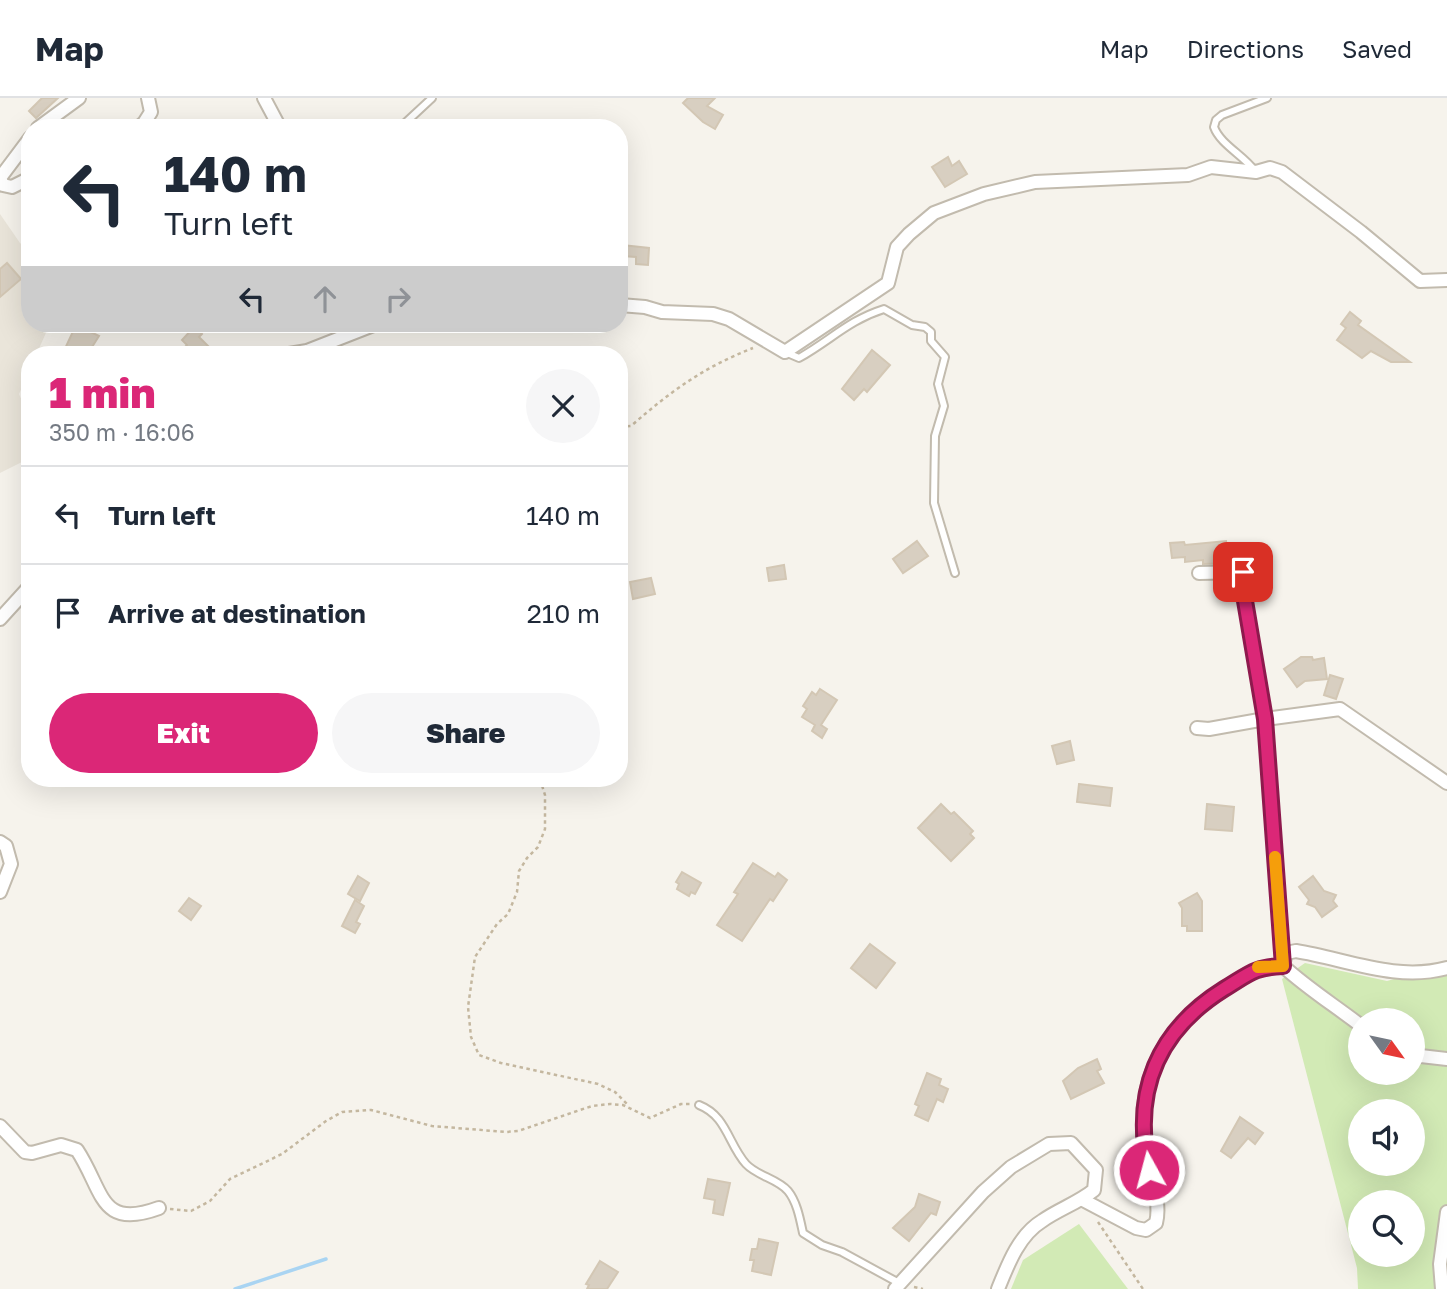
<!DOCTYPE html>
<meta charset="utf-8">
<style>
body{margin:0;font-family:"Golos Text",sans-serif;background:#f6f6f7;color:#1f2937;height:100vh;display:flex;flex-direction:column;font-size:26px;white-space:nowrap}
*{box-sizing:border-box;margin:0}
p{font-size:23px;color:#747a83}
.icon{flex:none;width:38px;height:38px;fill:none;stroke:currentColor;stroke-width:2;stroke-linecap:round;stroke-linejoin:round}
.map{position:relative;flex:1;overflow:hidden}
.drawer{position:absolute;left:21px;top:248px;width:607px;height:441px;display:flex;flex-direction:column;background:#fff;border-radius:28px;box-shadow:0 7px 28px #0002}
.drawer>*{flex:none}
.banner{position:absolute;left:21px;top:21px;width:607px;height:214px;border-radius:28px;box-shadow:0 7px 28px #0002;background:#fff;color:#1f2937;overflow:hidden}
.needle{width:46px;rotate:123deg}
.fabs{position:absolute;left:1348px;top:910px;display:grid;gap:14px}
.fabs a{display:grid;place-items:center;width:77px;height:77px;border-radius:50%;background:#fff;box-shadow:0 7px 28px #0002;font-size:35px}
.pin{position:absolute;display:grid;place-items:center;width:60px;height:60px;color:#fff;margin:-30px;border-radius:14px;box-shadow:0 4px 10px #0006}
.me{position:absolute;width:77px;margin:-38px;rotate:353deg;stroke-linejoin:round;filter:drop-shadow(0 0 5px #0008)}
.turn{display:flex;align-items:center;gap:24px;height:147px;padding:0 28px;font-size:32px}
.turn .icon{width:91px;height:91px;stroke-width:2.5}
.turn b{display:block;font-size:49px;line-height:60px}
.lanes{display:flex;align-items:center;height:66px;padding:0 28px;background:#0003;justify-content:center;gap:35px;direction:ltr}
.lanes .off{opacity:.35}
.round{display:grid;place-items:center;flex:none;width:74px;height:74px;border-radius:37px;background:#f6f6f7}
.overview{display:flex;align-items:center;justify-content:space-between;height:119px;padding:0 28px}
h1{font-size:42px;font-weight:800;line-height:52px;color:#db2777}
.button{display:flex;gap:14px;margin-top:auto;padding:14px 28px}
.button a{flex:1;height:80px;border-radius:42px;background:#db2777;color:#fff;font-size:28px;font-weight:800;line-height:80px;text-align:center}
.button a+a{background:#f6f6f7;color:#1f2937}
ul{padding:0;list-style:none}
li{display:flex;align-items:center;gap:21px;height:98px;padding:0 28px;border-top:2px solid #e0e1e3}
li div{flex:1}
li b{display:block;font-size:26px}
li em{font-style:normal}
header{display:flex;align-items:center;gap:42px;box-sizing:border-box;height:98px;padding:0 35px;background:#fff;border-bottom:2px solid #e0e1e3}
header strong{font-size:33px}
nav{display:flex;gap:38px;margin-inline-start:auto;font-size:24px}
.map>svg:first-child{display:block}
</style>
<header>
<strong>Map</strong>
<nav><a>Map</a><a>Directions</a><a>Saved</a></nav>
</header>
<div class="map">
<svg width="1447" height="1191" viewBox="0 0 1447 1191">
<rect width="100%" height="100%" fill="#f6f3ec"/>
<!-- residential -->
<polygon fill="#eae5da" points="0,116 20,145 30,154 30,226 50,226 36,257 30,257 30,272 19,296 30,321 30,360 0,375"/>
<!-- green -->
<g fill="#d2eab5" fill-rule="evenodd">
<path d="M1305 865 1387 883 1447 866V1191H1358L1357 1170 1282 881ZM1360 922H1412V975H1360ZM1360 1013H1412V1066H1360ZM1360 1104H1412V1157H1360Z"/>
<polygon points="1079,1126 1128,1191 1011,1191 1023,1162"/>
</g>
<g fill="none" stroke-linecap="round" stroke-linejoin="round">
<!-- stream -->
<polyline stroke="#a9d4f2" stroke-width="3.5" points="235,1191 326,1161"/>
</g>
<!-- building -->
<g fill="#d8cfc1" stroke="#d3c7b4" stroke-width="2">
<polygon points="42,0 58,0 36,20 29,13"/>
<polygon points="688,0 715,0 707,8 723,17 715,31 703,24 683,5"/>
<polygon points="948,59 952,68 959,63 967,76 945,89 932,69"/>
<polygon points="622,147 649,150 648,167 636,166 636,159 622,158"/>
<polygon points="7,165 21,181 0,199 0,171"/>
<polygon points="1350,214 1361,223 1358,227 1410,264 1391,264 1371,253 1362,260 1337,242 1346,230 1341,226"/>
<polygon points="76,227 99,238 87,257 62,257"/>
<polygon points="195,228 202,236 199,239 208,248 198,257 188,257 182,252 187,247 182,242"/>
<polygon points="872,252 890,267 867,294 864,291 854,302 842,291"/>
<polygon points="917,443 928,458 903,475 893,461"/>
<polygon points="1226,443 1228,465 1203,466 1203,462 1185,464 1185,459 1172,460 1170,445 1184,444 1185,447"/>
<polygon points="784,467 786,481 769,483 767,470"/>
<polygon points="651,480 655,496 633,501 630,484"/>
<polygon points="1301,559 1312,559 1313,562 1324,560 1327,581 1305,583 1297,589 1284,571"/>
<polygon points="1330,577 1343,581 1336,601 1324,597"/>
<polygon points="820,591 837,602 821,627 827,631 822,640 812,633 815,627 802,619 807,611 803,608 812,594 816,597"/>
<polygon points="1070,643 1074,662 1057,666 1052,648"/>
<polygon points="1079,686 1112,690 1110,708 1077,704"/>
<polygon points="941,706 951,716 954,714 973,733 970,736 974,740 951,763 918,730"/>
<polygon points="1207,706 1234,709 1232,733 1205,731"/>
<polygon points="753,765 775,779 778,775 787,782 773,803 770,801 742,843 717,827 738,796 734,794"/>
<polygon points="682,774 701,785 695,796 691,794 689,798 677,791 679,786 676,784"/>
<polygon points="358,778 369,785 360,803 348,796"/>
<polygon points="1313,778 1324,793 1336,797 1333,803 1337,808 1322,819 1315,809 1307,806 1309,802 1299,789"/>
<polygon points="1197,795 1202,803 1202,833 1187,833 1187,828 1182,828 1182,810 1179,805"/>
<polygon points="189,800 201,808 191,822 179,813"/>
<polygon points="355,802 364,808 356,824 360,826 355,835 342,828"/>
<polygon points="870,846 895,865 876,890 851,870"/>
<polygon points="1097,961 1101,971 1097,973 1104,985 1071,1001 1063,983 1078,970"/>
<polygon points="927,975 941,981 939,987 948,991 943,1004 937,1001 928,1023 915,1017 919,1008 915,1006"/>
<polygon points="1240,1019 1263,1035 1255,1046 1248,1040 1231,1060 1221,1053"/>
<polygon points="708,1081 730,1085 723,1117 713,1115 715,1102 704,1100"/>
<polygon points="919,1096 940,1104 936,1117 931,1115 909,1143 893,1130 915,1109"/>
<polygon points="759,1141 778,1145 771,1177 752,1173 754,1162 750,1162 752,1151 757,1151"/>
<polygon points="600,1163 618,1174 607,1191 587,1191 589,1187 586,1186"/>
</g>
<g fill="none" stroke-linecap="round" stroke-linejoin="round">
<defs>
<g id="service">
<polyline points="354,29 403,27 432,0"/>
<path d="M1254 72C1243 57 1220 46 1214 29L1216 22 1222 17 1267 0"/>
<path d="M785 254 799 260C831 242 849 222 884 211L912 227 925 229 931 234V243L945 259 938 286 944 308 935 338 934 405 955 475"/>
<path d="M699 1007C727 1018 728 1046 746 1066 757 1078 778 1081 788 1093 797 1104 800 1121 803 1135L822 1147 842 1154 899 1185"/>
</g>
<g id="minor">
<polyline points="264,0 280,30"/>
<polyline points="38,30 79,0"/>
<polyline points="138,30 144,25 151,14 148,0"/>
<polyline points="30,40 0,80 3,87 12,89 30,80"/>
<polyline points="620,207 645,209 662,214 713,216 729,221 785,254 888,185 897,149 909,136 934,115 984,96 1035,84 1188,77 1211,69 1256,74 1270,70 1282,74 1361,134 1420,183 1447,182"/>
<polyline points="499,226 528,226"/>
<polyline points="283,257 307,253 376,226"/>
<polyline points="0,521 30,488"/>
<polyline points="1197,630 1209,631 1265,621 1244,497 1243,474 1199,475"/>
<polyline points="0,744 6,748 11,766 0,794"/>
<path d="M1360 927C1334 907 1307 890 1283 868L1265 621 1340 611 1447 685"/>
<polyline points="1412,957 1447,961"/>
<path d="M0 1028 25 1054 32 1055 61 1047 77 1052C104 1093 99 1132 159 1110"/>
<path d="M1083 1102 1136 1130 1146 1132 1156 1125C1162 1101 1148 1077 1145 1052 1135 981 1165 928 1225 891 1249 876 1254 869 1283 868L1286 855 1296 853C1346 861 1396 884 1447 870"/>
<path d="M895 1191 983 1094 1011 1069 1049 1046 1071 1045 1096 1072 1094 1092C1078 1105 1059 1111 1042 1123 1019 1137 1008 1166 998 1191"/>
<polyline points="1442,1191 1440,1166 1447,1114"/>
</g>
</defs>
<!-- service casing -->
<use href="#service" stroke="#c2bbae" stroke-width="10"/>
<!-- minor casing -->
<use href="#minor" stroke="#c2bbae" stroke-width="16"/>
<!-- path -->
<g stroke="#c4b79f" stroke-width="2.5" stroke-dasharray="3.5 3.5" stroke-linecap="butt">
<path d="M620 329 631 328C671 293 704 269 753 250"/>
<polyline points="540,681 545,697 545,731 538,749 527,760 519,773 517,794 508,816 497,826 475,859 468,909 471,939 479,957 501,965 598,986 615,994 629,1008"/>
<polyline points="170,1111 191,1113 210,1103 230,1081 282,1056 326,1023 342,1014 371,1012 432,1028 506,1034 518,1033 592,1008 610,1006 623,1007 650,1020 681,1006 692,1006"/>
<polyline points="1098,1124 1143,1191"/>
<polyline points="914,1189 923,1191"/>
</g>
<!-- service -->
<use href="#service" stroke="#fff" stroke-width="6"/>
<!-- minor -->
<use href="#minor" stroke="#fff" stroke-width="12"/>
</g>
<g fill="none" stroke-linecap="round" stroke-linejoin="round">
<defs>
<path id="route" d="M1149 1072C1132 994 1157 933 1224 891 1249 876 1254 869 1283 868L1265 621 1244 497 1243 474"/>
</defs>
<!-- route casing -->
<use href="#route" stroke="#8e194d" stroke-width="18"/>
<!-- route -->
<use href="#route" stroke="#db2777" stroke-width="12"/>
<!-- slow -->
<polyline stroke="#f59e0b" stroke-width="12" points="1258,869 1283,868 1275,759"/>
</g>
</svg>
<div class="fabs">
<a><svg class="needle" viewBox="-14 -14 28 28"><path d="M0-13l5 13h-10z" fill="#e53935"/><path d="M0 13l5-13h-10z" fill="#747a83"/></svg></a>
<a><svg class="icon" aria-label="sound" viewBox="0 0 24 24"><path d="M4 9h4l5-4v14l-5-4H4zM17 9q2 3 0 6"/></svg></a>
<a><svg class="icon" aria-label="search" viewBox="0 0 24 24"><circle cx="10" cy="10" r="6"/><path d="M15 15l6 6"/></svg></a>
</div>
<div class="pin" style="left:1243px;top:474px;background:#d93025"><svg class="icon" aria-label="arrive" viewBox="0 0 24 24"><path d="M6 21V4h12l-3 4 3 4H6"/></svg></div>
<svg class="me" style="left:1149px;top:1072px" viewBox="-20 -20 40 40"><circle r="17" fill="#db2777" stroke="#fff" stroke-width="3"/><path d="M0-11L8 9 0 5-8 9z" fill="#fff"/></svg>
<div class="banner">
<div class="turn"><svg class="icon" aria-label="left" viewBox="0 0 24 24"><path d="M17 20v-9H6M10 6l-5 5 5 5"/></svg><div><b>140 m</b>Turn left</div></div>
<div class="lanes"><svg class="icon" aria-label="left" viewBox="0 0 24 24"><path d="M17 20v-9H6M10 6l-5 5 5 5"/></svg><svg class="icon off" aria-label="ahead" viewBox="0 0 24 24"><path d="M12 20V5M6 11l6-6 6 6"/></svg><svg class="icon off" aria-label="right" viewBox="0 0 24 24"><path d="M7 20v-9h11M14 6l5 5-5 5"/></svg></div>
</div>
<section class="drawer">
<div class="overview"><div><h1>1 min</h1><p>350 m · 16:06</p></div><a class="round"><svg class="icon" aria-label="close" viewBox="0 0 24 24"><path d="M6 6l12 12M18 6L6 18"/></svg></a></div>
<ul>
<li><svg class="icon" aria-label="left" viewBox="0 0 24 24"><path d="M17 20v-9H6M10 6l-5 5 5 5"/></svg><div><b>Turn left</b></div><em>140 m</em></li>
<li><svg class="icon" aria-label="arrive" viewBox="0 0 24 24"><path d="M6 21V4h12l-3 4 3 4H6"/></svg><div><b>Arrive at destination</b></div><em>210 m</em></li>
</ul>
<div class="button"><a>Exit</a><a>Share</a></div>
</section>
</div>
